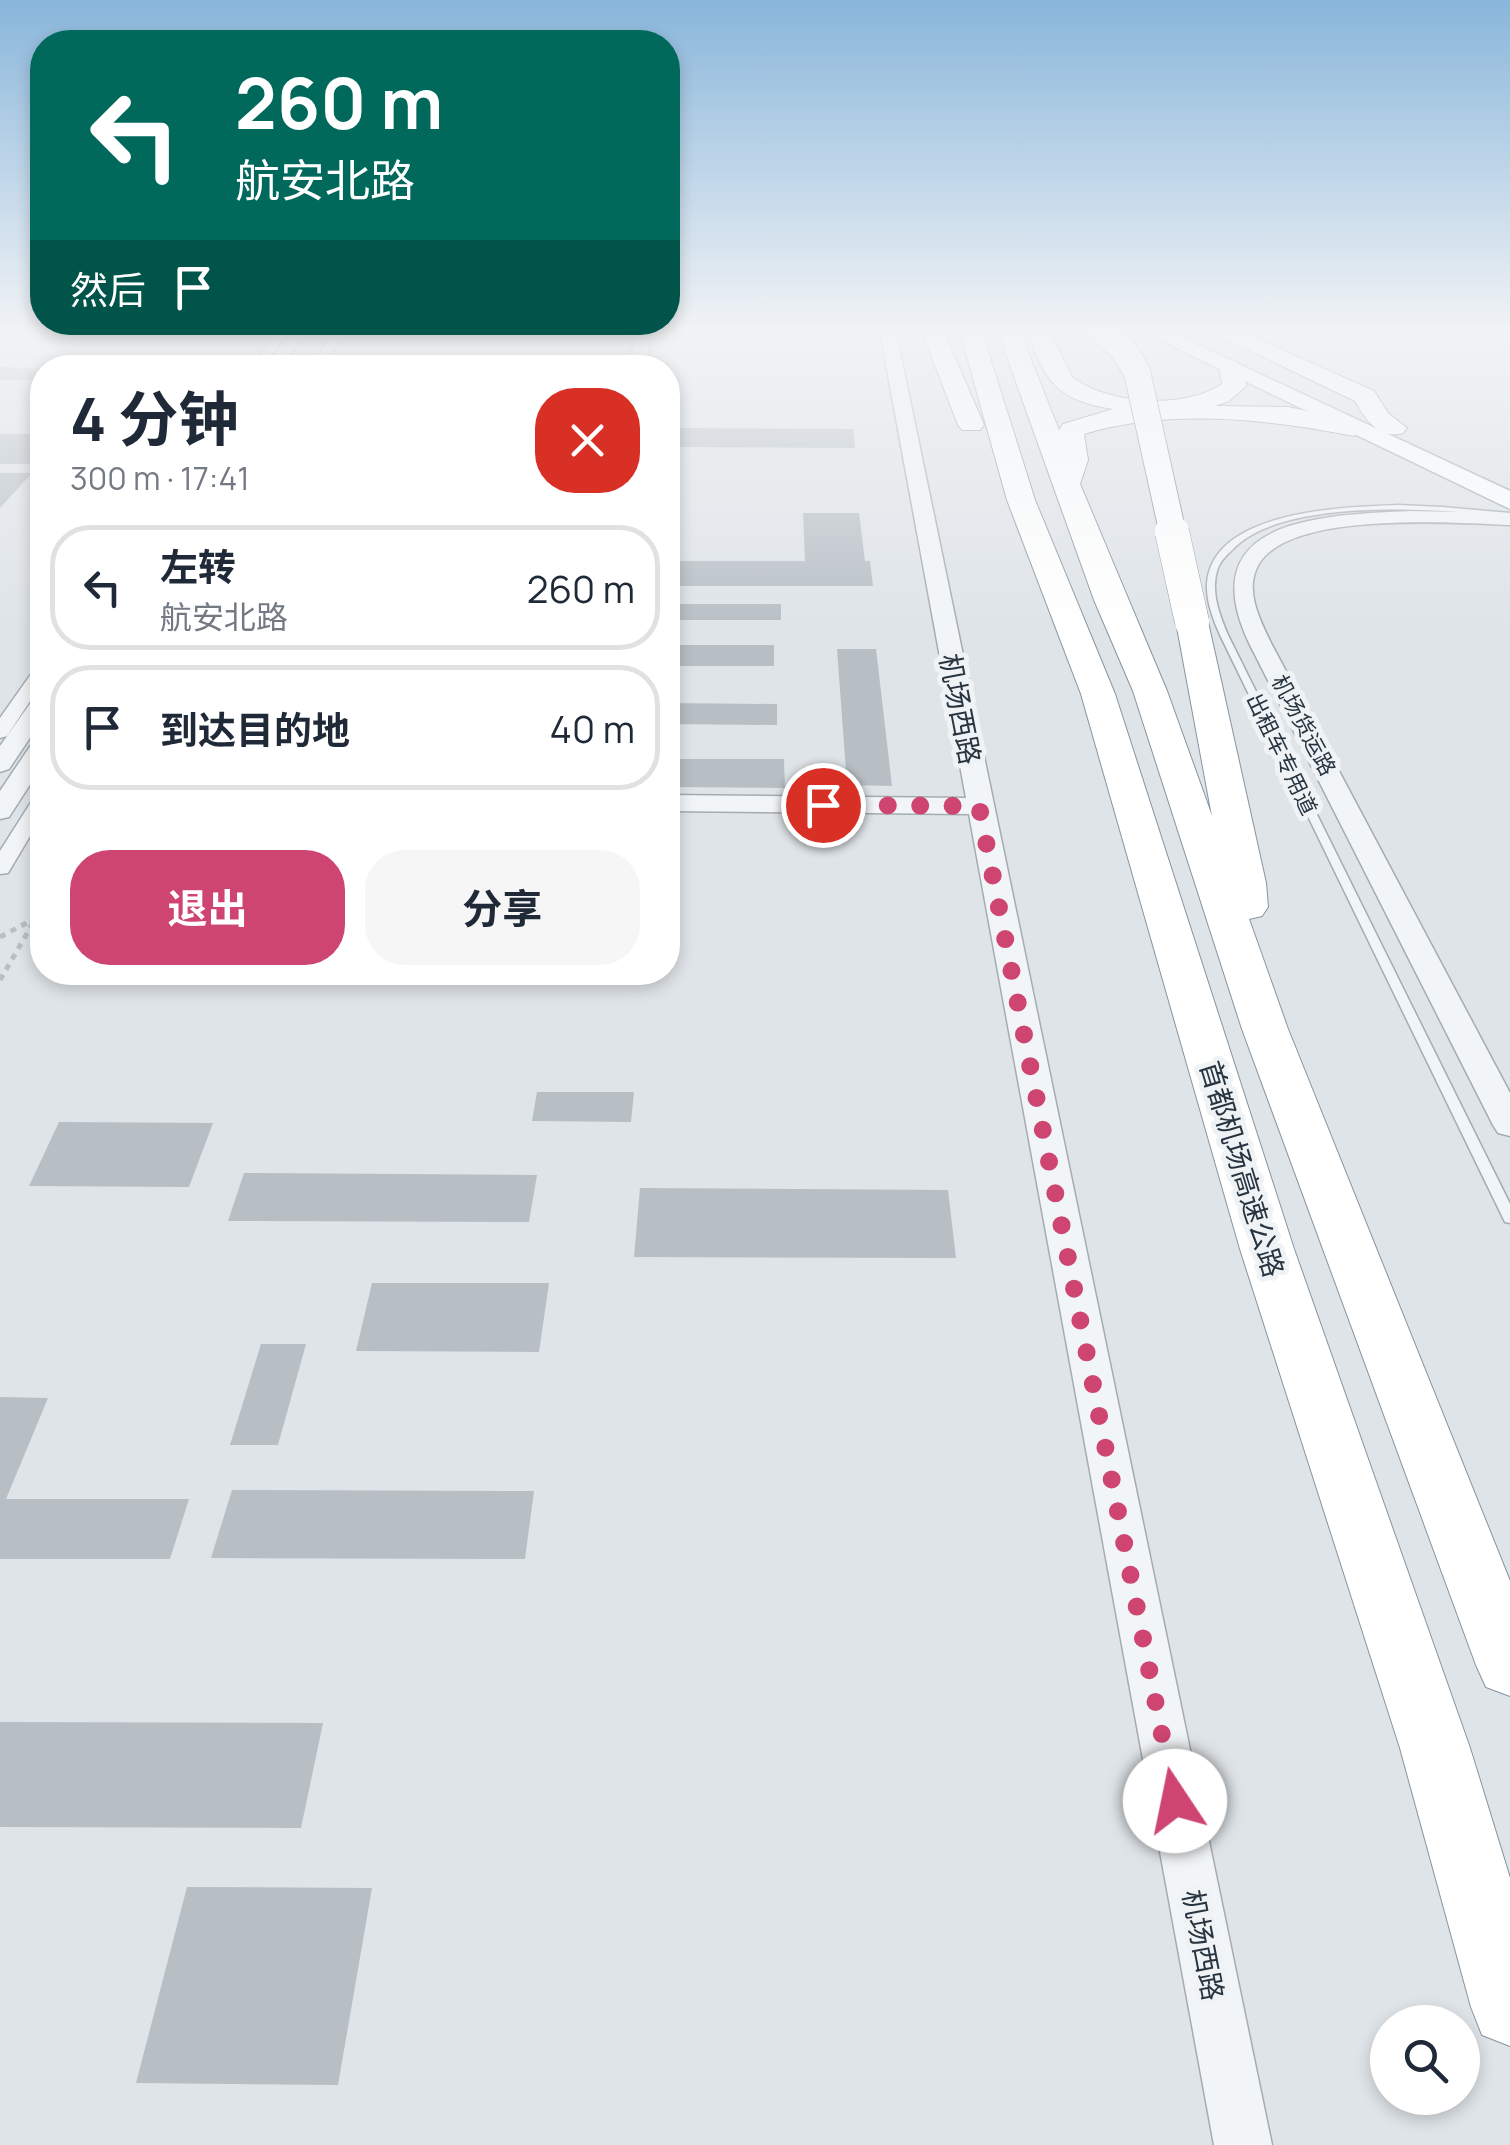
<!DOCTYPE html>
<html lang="zh">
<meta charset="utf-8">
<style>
body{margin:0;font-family:Manrope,"Noto Sans SC",sans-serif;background:#f6f6f7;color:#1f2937;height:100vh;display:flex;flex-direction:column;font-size:38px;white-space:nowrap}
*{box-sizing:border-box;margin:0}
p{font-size:32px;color:#747a83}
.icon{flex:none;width:55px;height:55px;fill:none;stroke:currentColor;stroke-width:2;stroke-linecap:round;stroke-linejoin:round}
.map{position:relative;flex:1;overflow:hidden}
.drawer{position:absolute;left:30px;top:355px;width:650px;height:630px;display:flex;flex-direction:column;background:#fff;border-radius:40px;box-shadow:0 5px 15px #0003}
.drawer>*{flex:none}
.hud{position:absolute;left:30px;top:30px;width:650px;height:305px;border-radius:40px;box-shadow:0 5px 15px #0003;background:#00695c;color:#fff;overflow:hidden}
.buttons{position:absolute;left:1370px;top:2005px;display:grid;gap:20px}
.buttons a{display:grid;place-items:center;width:110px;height:110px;border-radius:50%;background:#fff;box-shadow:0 5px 15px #0003;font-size:50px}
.pin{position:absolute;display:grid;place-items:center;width:85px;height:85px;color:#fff;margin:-42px;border:5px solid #fff;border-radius:50%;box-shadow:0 2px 10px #0007}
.me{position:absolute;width:110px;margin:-55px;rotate:349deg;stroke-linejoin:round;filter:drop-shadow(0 0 8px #0008)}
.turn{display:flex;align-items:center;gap:35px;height:210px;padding:0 40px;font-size:45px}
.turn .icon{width:130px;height:130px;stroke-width:2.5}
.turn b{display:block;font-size:70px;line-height:85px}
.then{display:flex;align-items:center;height:95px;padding:0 40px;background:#0003;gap:20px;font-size:38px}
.round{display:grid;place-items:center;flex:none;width:105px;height:105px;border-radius:40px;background:#f6f6f7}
.headline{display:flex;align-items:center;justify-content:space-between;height:170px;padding:0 40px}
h1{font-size:60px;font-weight:700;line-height:75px}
.primary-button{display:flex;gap:20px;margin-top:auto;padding:20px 40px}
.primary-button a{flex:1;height:115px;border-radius:40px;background:#cd4570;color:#fff;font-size:40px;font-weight:700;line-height:115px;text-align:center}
.primary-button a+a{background:#f6f6f7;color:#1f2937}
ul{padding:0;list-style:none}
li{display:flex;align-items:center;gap:30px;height:125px;margin:0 20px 15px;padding:0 20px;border:5px solid #e0e1e3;border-radius:40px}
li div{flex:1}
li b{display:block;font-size:38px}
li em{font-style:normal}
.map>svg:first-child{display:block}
</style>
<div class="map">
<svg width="1510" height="2145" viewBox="0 0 1510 2145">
<rect width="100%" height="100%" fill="#dfe4e8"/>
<!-- building -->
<g fill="#b7bfc5">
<polygon points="0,367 42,369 42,380 0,380"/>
<polygon points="668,428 853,429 855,448 668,447"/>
<rect x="0" y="434" width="42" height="30"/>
<polygon points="0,473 32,473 0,508"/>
<polygon points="803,513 859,513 865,561 870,561 873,586 668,586 668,561 805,561"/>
<rect x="668" y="604" width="113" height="16"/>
<rect x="668" y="645" width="106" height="21"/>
<polygon points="837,649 876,649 892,786 847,785"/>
<polygon points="668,703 777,704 777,725 668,724"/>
<polygon points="668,759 784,759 785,788 668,787"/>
<polygon points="537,1092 634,1092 631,1122 532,1121"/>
<polygon points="59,1122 213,1123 189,1187 29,1186"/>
<polygon points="244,1173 537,1175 529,1222 228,1221"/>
<polygon points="640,1188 948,1190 956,1258 634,1257"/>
<polygon points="372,1283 549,1283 539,1352 356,1351"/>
<polygon points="261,1344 306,1344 278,1445 230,1445"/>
<polygon points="0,1397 48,1398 6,1499 189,1499 170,1559 0,1559"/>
<polygon points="232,1490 534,1491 525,1559 211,1558"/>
<polygon points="0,1722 323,1723 301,1828 0,1827"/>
<polygon points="187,1887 372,1888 338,2085 136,2083"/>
</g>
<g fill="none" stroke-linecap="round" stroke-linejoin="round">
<defs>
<path id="service" d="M1398 505 1442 507 1510 513V517C1441 509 1283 496 1232 550 1227 555 1221 560 1218 568 1210 590 1219 614 1228 635L1510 1204V1223L1505 1222 1503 1218 1220 635C1213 619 1206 601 1207 583 1213 510 1345 507 1398 505Z"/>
<g id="minor">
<polygon points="275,332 287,332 264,368 251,368"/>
<polygon points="333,332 345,332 323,368 310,368"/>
<polygon points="42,666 42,683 7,736 0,738 0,718 36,667"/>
<polygon points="42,794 42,816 8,873 0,874 0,851 35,796"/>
</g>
<g id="tertiary">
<polygon points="290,332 305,332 282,368 266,368"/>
<polygon points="635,332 651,332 646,368 630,368"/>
<polygon points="880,332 896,332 1272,2145 1214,2145 969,814 668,811 668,795 966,798"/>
<path d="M1411 511 1510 513V525C1456 523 1279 509 1256 570 1246 594 1261 622 1271 643L1510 1093V1136L1498 1133 1493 1125 1249 643C1190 518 1323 515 1411 511Z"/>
<polygon points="42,696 42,720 9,769 0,772 0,746 34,698"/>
<polygon points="42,740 42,766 9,817 0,819 0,791 33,742"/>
</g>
<polygon id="primary" points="1143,332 1170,332 1510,491 1510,509"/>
<g id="motorway">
<polygon points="922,332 944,332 984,425 980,430 962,430 958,425"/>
<polygon points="960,332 982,332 1035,500 1115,694 1294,1249 1470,1748 1510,1878 1510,2046 1482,2035 1471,2007 1400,1748 1240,1249 1081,694 1007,500"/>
<path d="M998 332H1020L1059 430 1063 424 1113 409C1058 400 1046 384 1028 332H1050L1072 377C1107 404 1185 410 1222 384L1219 366 1231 359 1243 366 1246 386 1229 401 1215 406 1288 407 1363 423 1367 428 1354 436C1268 419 1169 408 1084 434L1088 460 1080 484 1167 691 1212 816 1176 622 1181 615H1203L1208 622 1266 883 1268 907 1262 916 1249 919 1288 1029 1510 1581V1696L1486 1687 1476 1665 1242 1029 1133 691 1094 600Z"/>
<path d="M1211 332H1242L1374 391 1388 413 1407 428 1403 433C1379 440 1366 420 1355 401Z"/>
</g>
</defs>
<!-- service casing -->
<use href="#service" stroke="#a4acb2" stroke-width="3"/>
<!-- minor casing -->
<use href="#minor" stroke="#a4acb2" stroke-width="3"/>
<!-- tertiary casing -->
<use href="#tertiary" stroke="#a4acb2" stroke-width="3"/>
<!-- primary casing -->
<use href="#primary" stroke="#9fabb4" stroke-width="3"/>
<!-- motorway casing -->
<use href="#motorway" stroke="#87949f" stroke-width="2"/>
<!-- path-far1 -->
<polyline stroke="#b9bfc4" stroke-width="2.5" stroke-dasharray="4 4" stroke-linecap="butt" points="345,356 355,368"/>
<!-- path -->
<g stroke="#b9bfc4" stroke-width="5" stroke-dasharray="6 6" stroke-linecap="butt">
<polyline points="0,937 36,918 42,907"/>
<polyline points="0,980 36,918"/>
</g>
<!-- service -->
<use href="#service" fill="#f2f5f7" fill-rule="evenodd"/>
<!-- minor -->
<use href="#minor" fill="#f2f5f7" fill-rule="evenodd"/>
<!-- tertiary -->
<use href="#tertiary" fill="#f2f5f7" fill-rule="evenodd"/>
<!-- primary -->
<use href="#primary" fill="#fff" fill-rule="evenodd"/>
<!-- motorway -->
<use href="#motorway" fill="#fff" fill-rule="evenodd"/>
<defs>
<polyline id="motorway-bridge-far1" points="1104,332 1123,349 1137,372 1173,534"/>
<polyline id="motorway-bridge" points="1172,532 1192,622"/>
</defs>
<!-- motorway-bridge-far1 casing -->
<use href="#motorway-bridge-far1" stroke="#87949f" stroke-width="28" stroke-linecap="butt"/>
<!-- motorway-bridge casing -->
<use href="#motorway-bridge" stroke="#87949f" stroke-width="35" stroke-linecap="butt"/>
<!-- motorway-bridge-far1 -->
<use href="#motorway-bridge-far1" stroke="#fff" stroke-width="26"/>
<!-- motorway-bridge -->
<use href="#motorway-bridge" stroke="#fff" stroke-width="34"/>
</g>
<!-- sky -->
<linearGradient id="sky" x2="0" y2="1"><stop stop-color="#89b6db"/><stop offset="0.52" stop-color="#f1f3f5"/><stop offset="1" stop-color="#f1f3f5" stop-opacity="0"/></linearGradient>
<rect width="1510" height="633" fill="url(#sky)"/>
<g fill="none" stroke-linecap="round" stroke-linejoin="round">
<!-- route -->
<polyline stroke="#cd4570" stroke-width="18" stroke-dasharray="0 32.4" points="823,805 979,806 1175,1801"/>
</g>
<g text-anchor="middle" stroke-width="10" stroke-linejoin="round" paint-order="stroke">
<!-- far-street labels -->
<g font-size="22" fill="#283540" stroke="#eff3f6">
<text transform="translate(1304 725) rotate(62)" y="8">机场货运路</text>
<text transform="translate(1282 754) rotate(64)" y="8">出租车专用道</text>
</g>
<!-- street labels -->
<g font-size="28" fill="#283540" stroke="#eff3f6">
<text transform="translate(960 709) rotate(79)" y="10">机场西路</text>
<text transform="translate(1242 1169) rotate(73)" y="10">首都机场高速公路</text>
<text transform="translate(1203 1945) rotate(79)" y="10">机场西路</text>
</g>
</g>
</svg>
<div class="buttons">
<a><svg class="icon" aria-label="search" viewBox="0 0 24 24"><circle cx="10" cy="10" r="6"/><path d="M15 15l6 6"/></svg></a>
</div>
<div class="pin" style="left:823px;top:805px;background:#d93025"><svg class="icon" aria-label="arrive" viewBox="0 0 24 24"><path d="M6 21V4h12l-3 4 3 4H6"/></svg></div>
<svg class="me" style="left:1175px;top:1801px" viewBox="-20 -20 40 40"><circle r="19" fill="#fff"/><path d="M0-13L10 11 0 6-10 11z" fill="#cd4570"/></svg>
<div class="hud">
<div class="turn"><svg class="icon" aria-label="left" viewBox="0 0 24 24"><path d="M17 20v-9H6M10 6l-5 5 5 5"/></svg><div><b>260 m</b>航安北路</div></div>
<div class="then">然后<svg class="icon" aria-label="arrive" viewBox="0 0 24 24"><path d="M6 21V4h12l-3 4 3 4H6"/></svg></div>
</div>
<section class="drawer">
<div class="headline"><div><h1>4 分钟</h1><p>300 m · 17:41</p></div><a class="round" style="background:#d93025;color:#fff"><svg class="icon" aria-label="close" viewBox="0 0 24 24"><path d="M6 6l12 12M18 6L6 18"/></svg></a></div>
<ul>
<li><svg class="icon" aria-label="left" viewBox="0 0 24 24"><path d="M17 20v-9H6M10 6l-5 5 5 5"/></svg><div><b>左转</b><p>航安北路</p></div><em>260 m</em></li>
<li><svg class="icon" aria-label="arrive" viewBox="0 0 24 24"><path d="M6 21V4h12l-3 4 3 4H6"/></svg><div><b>到达目的地</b></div><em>40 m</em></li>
</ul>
<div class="primary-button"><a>退出</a><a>分享</a></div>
</section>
</div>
